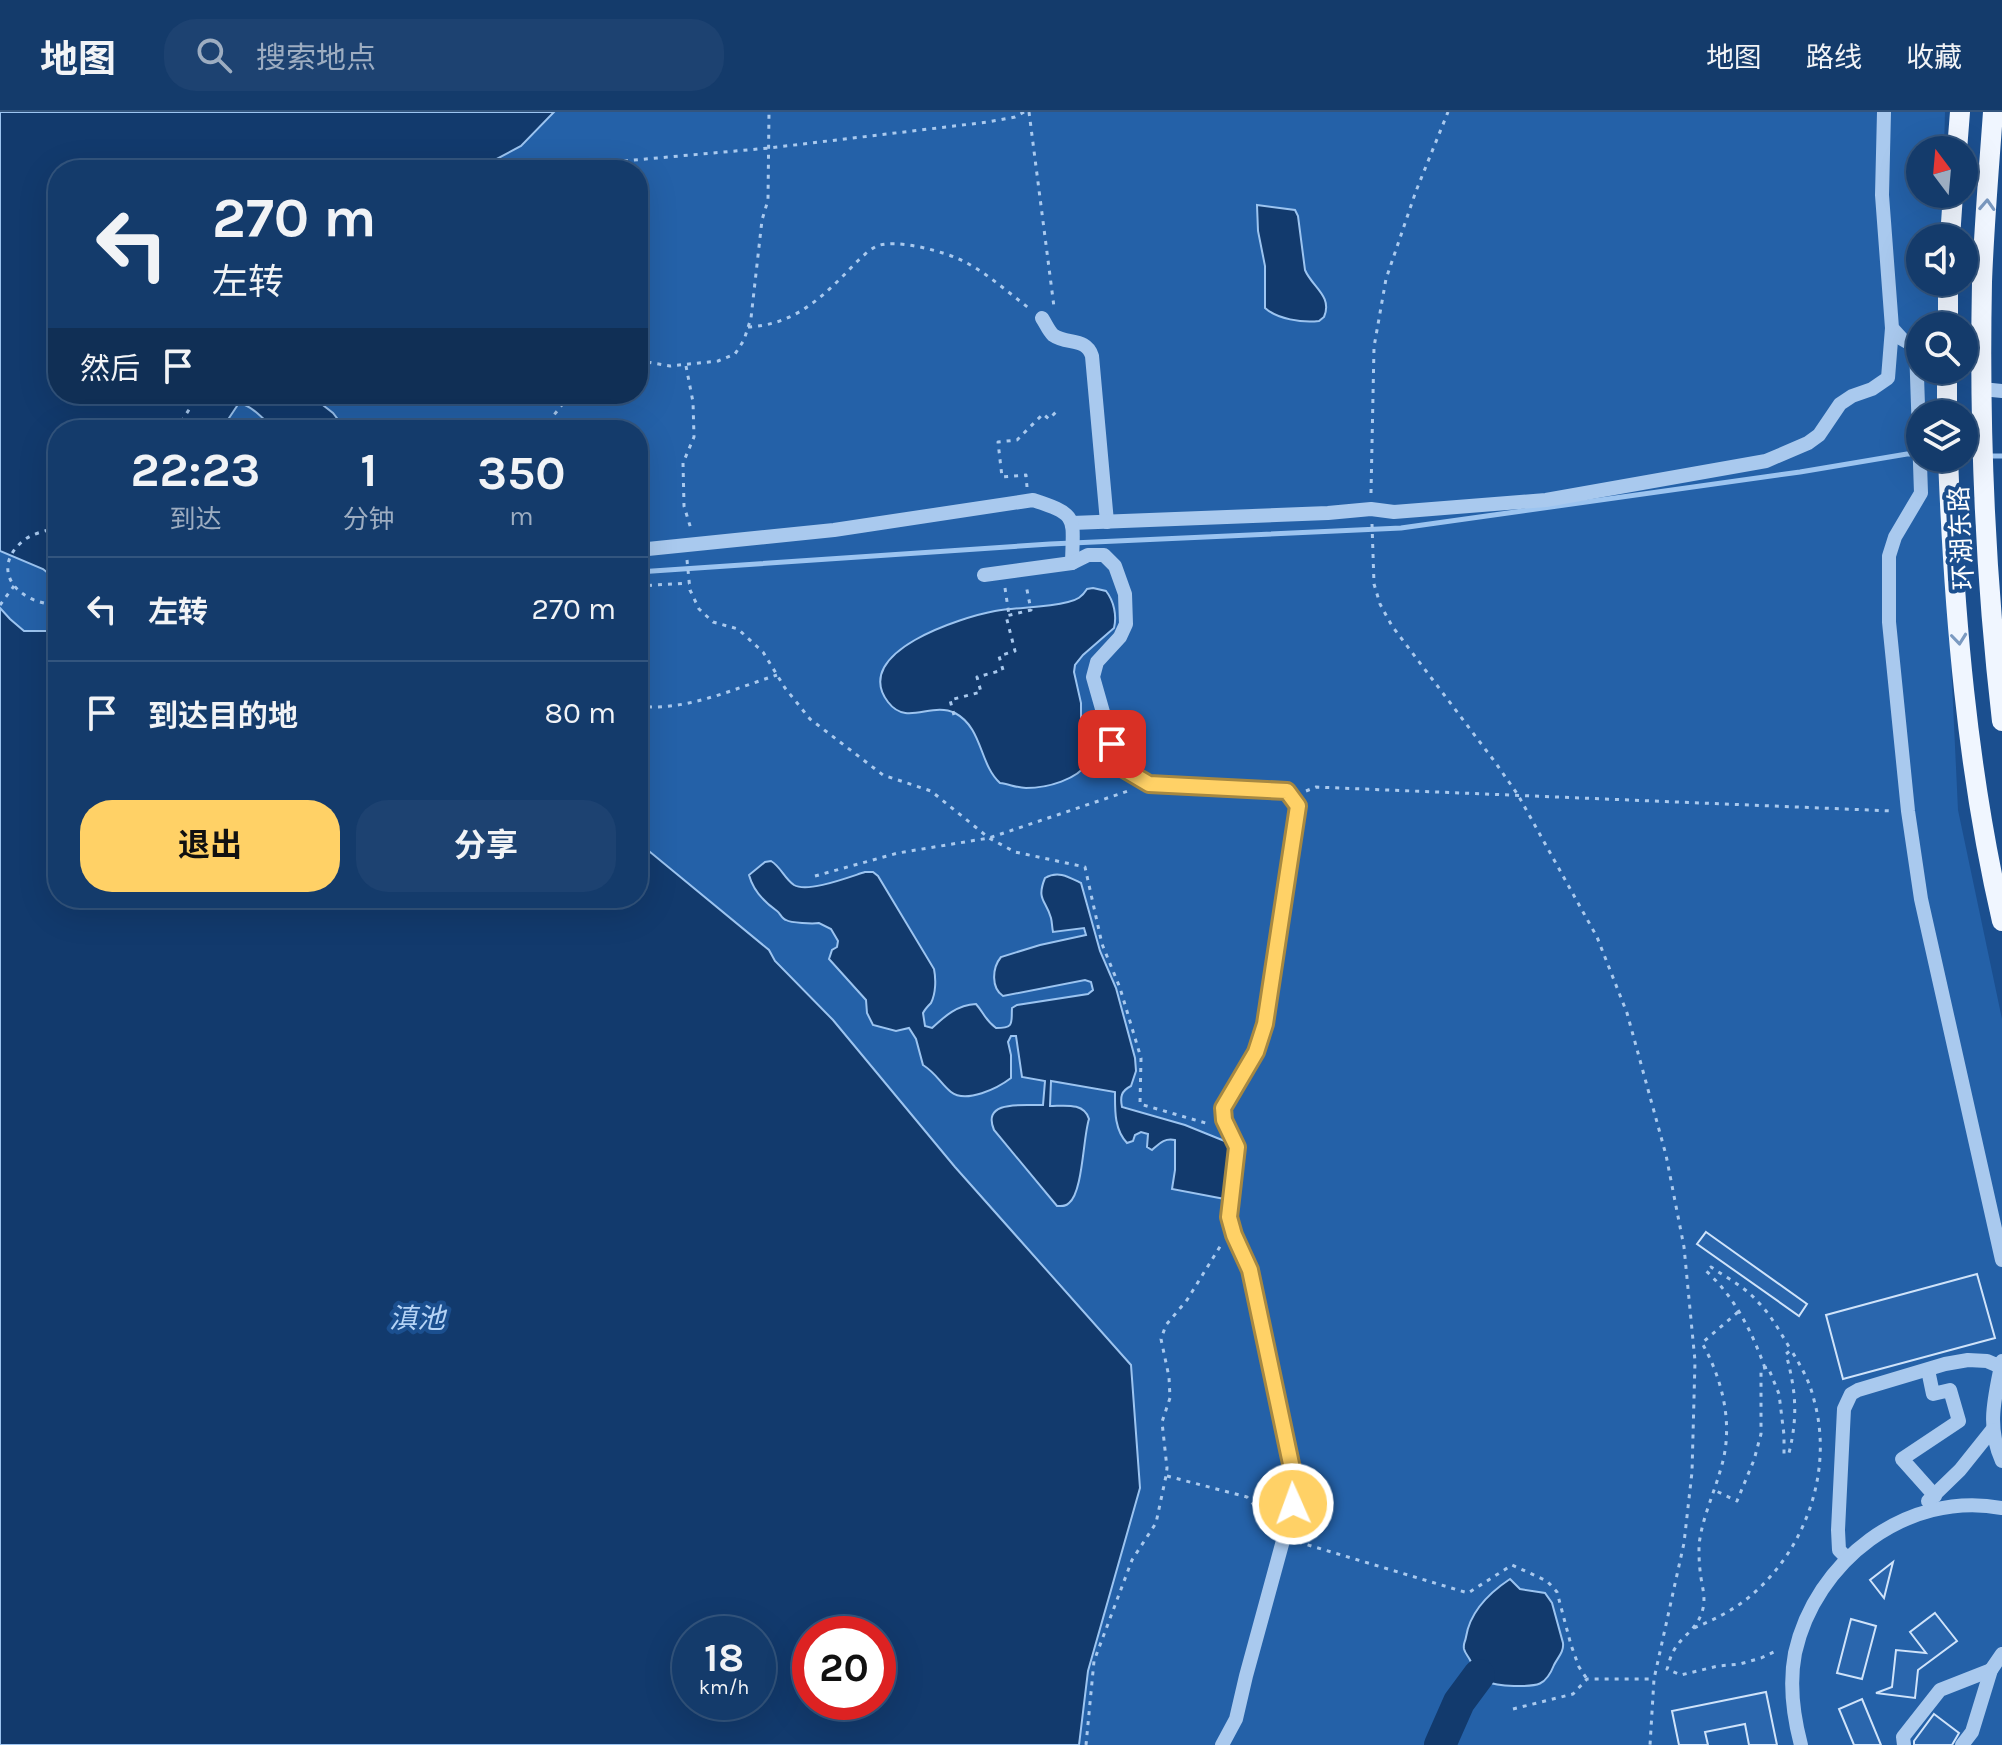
<!DOCTYPE html>
<html lang="zh">
<meta charset="utf-8">
<style>
body{margin:0;font-family:Karla,"Noto Sans SC",sans-serif;background:#1d4271;color:#f1f3f6;height:100vh;display:flex;flex-direction:column;font-size:30px;white-space:nowrap}
*{box-sizing:border-box;margin:0}
p{font-size:26px;color:#9dadc1}
.icon{flex:none;width:44px;height:44px;fill:none;stroke:currentColor;stroke-width:2;stroke-linecap:round;stroke-linejoin:round}
.map{position:relative;flex:1;overflow:hidden}
.panel{position:absolute;left:48px;top:308px;width:600px;height:488px;display:flex;flex-direction:column;background:#143b6b;border-radius:32px;box-shadow:0 8px 32px #0002,0 0 0 2px #33557e}
.panel>*{flex:none}
.banner{position:absolute;left:48px;top:48px;width:600px;height:244px;border-radius:32px;box-shadow:0 8px 32px #0002,0 0 0 2px #33557e;background:#143b6b;color:#f1f3f6;overflow:hidden}
.needle{width:52px;rotate:344deg}
.tools{position:absolute;left:1906px;top:24px;display:grid;gap:16px}
.tools a{display:grid;place-items:center;width:72px;height:72px;border-radius:50%;background:#143b6b;box-shadow:0 8px 32px #0002,0 0 0 2px #33557e;font-size:40px}
.speed{position:absolute;left:672px;top:1504px;display:flex;gap:16px;font-size:40px;font-weight:700;text-align:center}
.speed>*{display:grid;place-content:center;width:104px;height:104px;border-radius:50%;background:#143b6b;box-shadow:0 8px 32px #0002,0 0 0 2px #33557e;line-height:1}
.speed small{font-size:20px;font-weight:400}
.speed .limit{border:12px solid #d22;background:#fff;color:#111}
.pin{position:absolute;display:grid;place-items:center;width:68px;height:68px;color:#fff;margin:-34px;border-radius:16px;box-shadow:0 4px 12px #0006}
.me{position:absolute;width:88px;margin:-44px;rotate:358deg;stroke-linejoin:round;filter:drop-shadow(0 0 6px #0008)}
.turn{display:flex;align-items:center;gap:28px;height:168px;padding:0 32px;font-size:36px}
.turn .icon{width:104px;height:104px;stroke-width:2.5}
.turn b{display:block;font-size:56px;line-height:68px}
.then{display:flex;align-items:center;height:76px;padding:0 32px;background:#0003;gap:16px;font-size:30px}
.eta{display:flex;justify-content:space-evenly;align-items:center;height:136px;text-align:center}
.eta b{font-size:48px;font-weight:700;line-height:56px}
.action{display:flex;gap:16px;margin-top:auto;padding:16px 32px}
.action a{flex:1;height:92px;border-radius:32px;background:#ffd166;color:#111;font-size:32px;font-weight:700;line-height:92px;text-align:center}
.action a+a{background:#1d4271;color:#f1f3f6}
ul{padding:0;list-style:none}
li{display:flex;align-items:center;gap:24px;height:104px;padding:0 32px;border-top:2px solid #33557e}
li div{flex:1}
li b{display:block;font-size:30px}
li em{font-style:normal}
header{display:flex;align-items:center;gap:48px;box-sizing:border-box;height:112px;padding:0 40px;background:#143b6b;border-bottom:2px solid #33557e}
header strong{font-size:38px}
nav{display:flex;gap:44px;margin-inline-start:auto;font-size:28px}
.search{width:560px;height:72px;background:#1d4271;display:flex;align-items:center;gap:20px;box-sizing:border-box;padding:0 28px;border-radius:32px;color:#9dadc1;font-size:30px}
.map>svg:first-child{display:block}
</style>
<header>
<strong>地图</strong>
<div class="search"><svg class="icon" aria-label="search" viewBox="0 0 24 24"><circle cx="10" cy="10" r="6"/><path d="M15 15l6 6"/></svg>搜索地点</div>
<nav><a>地图</a><a>路线</a><a>收藏</a></nav>
</header>
<div class="map">
<svg width="2002" height="1633" viewBox="0 0 2002 1633">
<rect width="100%" height="100%" fill="#1b4f8f"/>
<!-- green -->
<g fill="#2461a8">
<polygon points="554,0 1945,0 1944,38 1920,38 1920,82 1943,82 1941,126 1920,126 1920,170 1940,170 1940,214 1920,214 1920,258 1941,258 1942,302 1920,302 1920,346 1943,346 1946,443 1958,698 2002,907 2002,1633 1079,1633 1088,1559 1140,1376 955,1055 833,908 775,849 769,838 638,730 638,318 157,318 187,282 638,282 638,58 476,58 521,34"/>
<polygon points="58,395 58,519 25,519 10,507 0,496 0,439 13,420"/>
</g>
<!-- water -->
<g fill="#123a6d" stroke="#9cc4f0" stroke-width="2" fill-rule="evenodd">
<path d="M0 0H554L521 34 476 58H58V282H312L319 290 333 301 346 318H275C265 309 253 294 239 291L221 318H58V466H54L43 457 0 439Z"/>
<path d="M1257 93 1295 98 1298 104 1305 158C1312 175 1333 184 1324 205L1319 209C1302 211 1277 207 1265 196V154L1258 119Z"/>
<path d="M1093 476 1106 479C1114 489 1117 504 1114 516L1083 543 1075 553 1074 560 1081 591V606L1089 649C1078 668 1047 676 1026 676 1017 676 1009 672 1000 671 979 652 983 616 955 601 931 589 907 615 888 590 850 540 962 505 995 499 1019 495 1044 496 1068 490 1077 488 1082 485 1087 477Z"/>
<path d="M0 496 10 507 24 519H58V786H638V730L769 838 775 849 833 908 955 1055 1131 1253 1140 1376 1088 1559 1079 1633H0ZM758 1522V1590H690V1522ZM878 1522V1590H810V1522Z"/>
<path d="M771 749C781 755 784 766 794 773 808 781 849 765 865 760H873L878 764 934 857C936 867 936 881 931 891 928 894 925 897 923 901L925 914 932 916C945 904 957 893 976 892 984 901 985 908 996 916 1015 916 1011 911 1012 896L1017 893 1088 882 1093 878 1091 870 1085 868 1003 884C991 876 992 856 1001 845L1040 833 1086 823 1084 816 1053 820C1052 815 1052 810 1051 806 1046 788 1036 788 1045 766 1058 758 1069 765 1081 771L1100 839 1116 876 1135 946 1136 959 1131 974C1121 979 1120 985 1122 995L1185 1013 1232 1032 1230 1088 1172 1077 1175 1058V1028C1164 1026 1160 1031 1152 1038L1147 1035 1148 1022 1141 1020 1135 1023 1133 1029 1127 1031C1114 1017 1115 998 1115 980L1051 969 1050 994C1064 994 1084 990 1089 1007 1083 1025 1083 1080 1069 1091 1065 1095 1062 1094 1057 1094L994 1018C981 987 1025 994 1043 993L1045 969 1022 965 1016 924H1011L1008 930 1011 943V966C998 976 966 992 951 980 940 971 937 962 923 953L916 927 909 916 896 919 873 913 867 901 866 888 829 847 832 838 837 835 838 829 831 817 819 811C813 812 791 811 786 808 782 807 780 801 777 799 764 790 753 778 749 763L765 750Z"/>
<path d="M1510 1467 1520 1477 1545 1481 1552 1491 1563 1531C1564 1540 1558 1545 1554 1553 1545 1576 1535 1574 1514 1574 1490 1573 1481 1572 1470 1548 1468 1544 1465 1541 1464 1537 1463 1531 1465 1531 1466 1525 1470 1499 1489 1481 1510 1467Z"/>
</g>
<g fill="none" stroke-linecap="round" stroke-linejoin="round">
<!-- stream -->
<g stroke="#9cc4f0" stroke-width="5">
<polyline points="1964,343 1977,344"/>
<polyline points="1987,344 2002,344"/>
<polyline points="638,460 1050,432 1401,416 1800,360 1907,342 1919,342"/>
</g>
<!-- river -->
<polyline stroke="#123a6d" stroke-width="32" points="1440,1633 1459,1590 1479,1563"/>
</g>
<!-- building -->
<g fill="#2a66ad" stroke="#cfe3fa" stroke-width="2">
<polygon points="1706,1120 1807,1192 1799,1204 1697,1132"/>
<polygon points="1977,1162 1995,1226 1843,1267 1826,1203"/>
<polygon points="1893,1450 1884,1486 1870,1468"/>
<polygon points="1935,1501 1957,1529 1918,1558 1915,1586 1876,1581 1892,1575 1896,1538 1926,1541 1910,1520"/>
<polygon points="1851,1507 1876,1514 1862,1567 1837,1561"/>
<polygon points="1766,1580 1777,1633 1749,1633 1745,1612 1705,1620 1708,1633 1679,1633 1672,1599"/>
<polygon points="1862,1587 1881,1633 1854,1633 1839,1597"/>
<polygon points="1934,1602 1959,1621 1952,1633 1914,1633 1914,1629"/>
</g>
<g fill="none" stroke-linecap="round" stroke-linejoin="round">
<!-- path -->
<g stroke="#a9c9ee" stroke-width="3" stroke-dasharray="4 6" stroke-linecap="butt">
<polyline points="1029,0 1054,195"/>
<polyline points="601,58 601,51 769,36 988,10 1015,5 1024,0"/>
<path d="M748 215C789 213 815 192 843 164 853 154 863 142 875 135 893 125 947 140 965 150 988 162 1009 181 1030 197"/>
<polyline points="638,251 642,249 670,254 718,249 735,242 744,228 751,206 762,108 768,88 769,0"/>
<polyline points="686,254 693,290 694,325 683,351 684,394 691,417"/>
<polyline points="176,318 199,282"/>
<polyline points="542,318 565,289 567,282"/>
<polyline points="1027,375 1026,363 1002,365 998,330 1017,328 1043,302 1049,307 1057,299"/>
<polyline points="1371,381 1374,235 1386,167 1416,79 1448,0"/>
<polyline points="1372,412 1374,472 1380,492 1392,514 1495,650 1518,683 1597,825 1627,901 1666,1043 1684,1135 1695,1249 1692,1360 1684,1431 1654,1567 1650,1633"/>
<path d="M58 415C47 419 32 421 23 429 1 447 3 471 28 485 36 490 48 492 58 494"/>
<polyline points="687,448 690,478 699,497 713,510 738,517 763,540 785,576 810,607 883,663 931,679 989,726 1015,740 1085,755 1102,832 1120,876 1141,946 1140,992 1209,1012"/>
<polyline points="638,474 689,471"/>
<polyline points="1005,476 1009,503"/>
<polyline points="0,493 14,474"/>
<path d="M638 594C685 600 733 577 777 563"/>
<polyline points="954,603 950,588 981,580 977,565 1003,558 999,544 1015,539 1006,504 1031,498 1026,473"/>
<polyline points="1306,679 1316,675 1893,699"/>
<polyline points="815,764 898,741 989,726 1131,678"/>
<path d="M1738 1200 1702 1231C1723 1268 1734 1314 1721 1356 1714 1382 1702 1406 1699 1433 1699 1441 1699 1450 1700 1458 1701 1472 1707 1486 1702 1500 1696 1519 1681 1524 1673 1540 1670 1545 1669 1552 1667 1557L1681 1563 1718 1554 1740 1552 1761 1546 1778 1538"/>
<path d="M1765 1256C1752 1220 1735 1185 1706 1159L1711 1155C1727 1166 1745 1175 1758 1190 1772 1204 1781 1222 1791 1238"/>
<polyline points="1167,1364 1247,1385 1272,1413"/>
<polyline points="1298,1430 1468,1481 1512,1453 1547,1469 1557,1480 1571,1533 1579,1555 1587,1567"/>
<path d="M1694 1516C1713 1508 1732 1499 1748 1486 1805 1440 1834 1359 1814 1288 1810 1270 1801 1254 1791 1238L1786 1242C1796 1279 1798 1304 1789 1341L1784 1342V1323L1779 1282 1768 1255 1761 1257V1322L1754 1348 1737 1389 1714 1378"/>
<polyline points="1513,1597 1573,1582 1587,1567 1654,1567"/>
<polyline points="1086,1633 1094,1549 1132,1448 1156,1411 1166,1364 1167,1356 1162,1310 1170,1286 1169,1265 1161,1227 1166,1213 1187,1188 1221,1133"/>
</g>
<!-- minor -->
<g stroke="#a9c9ee" stroke-width="14">
<polyline points="1884,0 1882,83 1892,216 1902,227 1916,235 1921,381 1895,425 1889,444 1889,510 1908,699 1921,787 2002,1148"/>
<path d="M1042 206C1046 212 1048 218 1053 223 1067 233 1086 225 1092 244L1107 410"/>
<polyline points="1982,277 2002,279"/>
<polyline points="1072,411 1328,401 1371,397 1394,400 1546,388 1766,349 1808,331 1819,323 1840,292 1852,284 1872,277 1888,266 1892,216"/>
<path d="M638 438 834 418 1033 388C1079 403 1073 405 1072 451"/>
<polyline points="984,463 1072,451 1088,443 1104,443 1115,454 1125,482 1126,512 1120,525 1097,550 1093,565 1112,632 1122,656 1149,672 1287,679 1298,694 1265,912 1256,940 1223,996 1224,1008 1237,1035 1229,1105 1234,1123 1250,1158 1294,1366 1293,1392 1246,1564 1236,1607 1222,1633"/>
<path d="M2002 1249C1995 1285 1986 1314 2002 1349"/>
<polyline points="1928,1258 1933,1282 1950,1278 1959,1309 1902,1347 1935,1384"/>
<polyline points="1928,1389 1960,1358 1992,1318"/>
<polyline points="1847,1446 1839,1438 1838,1418 1844,1297 1851,1282 1858,1278 1945,1252 1968,1248 1987,1249 2001,1255"/>
<path d="M1801 1633C1793 1603 1789 1572 1795 1541 1815 1450 1906 1378 2002 1396"/>
<polyline points="1904,1633 1903,1625 1940,1578 1991,1558"/>
<polyline points="1962,1633 1972,1620 1991,1558 2002,1542"/>
</g>
<!-- major -->
<g stroke="#f0f6ff" stroke-width="20">
<path d="M1993 0C1989 57 1984 114 1982 170 1979 317 1985 463 2002 609"/>
<polyline points="1957,38 1960,0"/>
<polyline points="1950,126 1953,82"/>
<polyline points="1948,214 1948,170"/>
<polyline points="1947,302 1947,258"/>
<path d="M1948 346C1954 501 1967 658 2002 809"/>
</g>
</g>
<!-- one-way arrows -->
<defs><path id="oneway-chevron" d="M-2-3.5L2.5 0L-2 3.5" fill="none" stroke-width="1.6" stroke-linecap="round" stroke-linejoin="round" transform="scale(2)"/></defs>
<g stroke="#7b9ac1">
<use href="#oneway-chevron" transform="translate(1987 93) rotate(-87)"/>
<use href="#oneway-chevron" transform="translate(1959 527) rotate(84)"/>
</g>
<g fill="none" stroke-linecap="round" stroke-linejoin="round">
<defs>
<polyline id="route" points="1112,632 1122,656 1149,672 1287,679 1298,694 1265,912 1256,940 1223,996 1224,1008 1237,1035 1229,1105 1234,1123 1250,1158 1294,1366 1293,1392"/>
</defs>
<!-- route casing -->
<use href="#route" stroke="#a68842" stroke-width="20"/>
<!-- route -->
<use href="#route" stroke="#ffd166" stroke-width="14"/>
</g>
<g text-anchor="middle" stroke-width="8" stroke-linejoin="round" paint-order="stroke">
<!-- street labels -->
<g font-size="26" fill="#fff" stroke="#1b4f8f">
<text transform="translate(1961 426) rotate(-93)" y="9">环湖东路</text>
</g>
<!-- water labels -->
<g font-size="28" font-style="italic" fill="#b5d3f5" stroke="#1b4f8f">
<text x="417" y="1216">滇池</text>
</g>
</g>
</svg>
<div class="tools">
<a><svg class="needle" viewBox="-14 -14 28 28"><path d="M0-13l5 13h-10z" fill="#e53935"/><path d="M0 13l5-13h-10z" fill="#9dadc1"/></svg></a>
<a><svg class="icon" aria-label="sound" viewBox="0 0 24 24"><path d="M4 9h4l5-4v14l-5-4H4zM17 9q2 3 0 6"/></svg></a>
<a><svg class="icon" aria-label="search" viewBox="0 0 24 24"><circle cx="10" cy="10" r="6"/><path d="M15 15l6 6"/></svg></a>
<a><svg class="icon" aria-label="layers" viewBox="0 0 24 24"><path d="M12 4l9 5-9 5-9-5zM3 14l9 5 9-5"/></svg></a>
</div>
<div class="speed"><div>18<small>km/h</small></div><div class="limit">20</div></div>
<div class="pin" style="left:1112px;top:632px;background:#d93025"><svg class="icon" aria-label="arrive" viewBox="0 0 24 24"><path d="M6 21V4h12l-3 4 3 4H6"/></svg></div>
<svg class="me" style="left:1293px;top:1392px" viewBox="-20 -20 40 40"><circle r="17" fill="#ffd166" stroke="#fff" stroke-width="3"/><path d="M0-11L8 9 0 5-8 9z" fill="#fff"/></svg>
<div class="banner">
<div class="turn"><svg class="icon" aria-label="left" viewBox="0 0 24 24"><path d="M17 20v-9H6M10 6l-5 5 5 5"/></svg><div><b>270 m</b>左转</div></div>
<div class="then">然后<svg class="icon" aria-label="arrive" viewBox="0 0 24 24"><path d="M6 21V4h12l-3 4 3 4H6"/></svg></div>
</div>
<section class="panel">
<div class="eta">
<div><b>22:23</b><p>到达</p></div>
<div><b>1</b><p>分钟</p></div>
<div><b>350</b><p>m</p></div>
</div>
<ul>
<li><svg class="icon" aria-label="left" viewBox="0 0 24 24"><path d="M17 20v-9H6M10 6l-5 5 5 5"/></svg><div><b>左转</b></div><em>270 m</em></li>
<li><svg class="icon" aria-label="arrive" viewBox="0 0 24 24"><path d="M6 21V4h12l-3 4 3 4H6"/></svg><div><b>到达目的地</b></div><em>80 m</em></li>
</ul>
<div class="action"><a>退出</a><a>分享</a></div>
</section>
</div>
